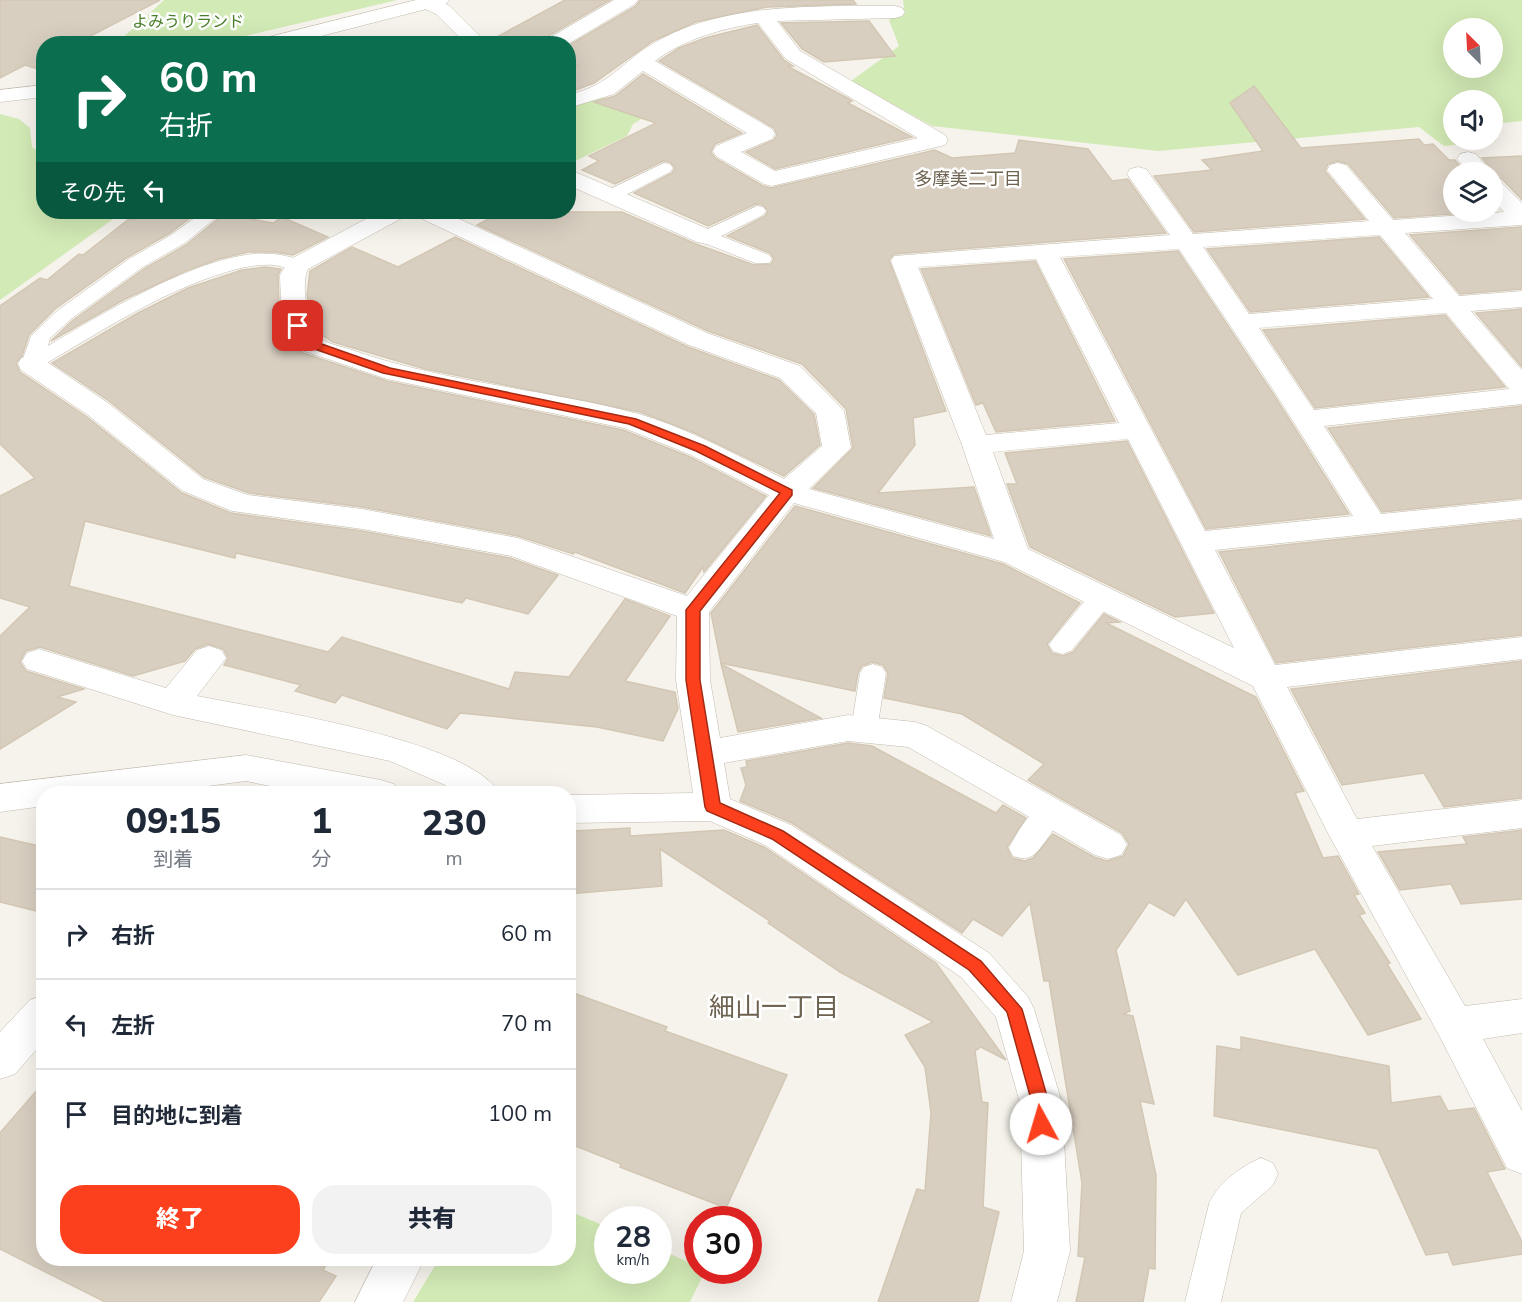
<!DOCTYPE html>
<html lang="ja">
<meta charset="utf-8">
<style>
body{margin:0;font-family:"Nunito Sans","Noto Sans JP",sans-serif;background:#f2f2f3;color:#1f2937;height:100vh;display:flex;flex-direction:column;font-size:22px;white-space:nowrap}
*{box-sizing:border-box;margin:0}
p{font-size:20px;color:#747a83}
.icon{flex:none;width:33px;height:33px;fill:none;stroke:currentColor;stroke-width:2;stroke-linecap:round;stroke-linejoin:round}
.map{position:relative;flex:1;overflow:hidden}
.drawer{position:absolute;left:36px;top:786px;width:540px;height:480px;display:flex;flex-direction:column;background:#fff;border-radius:24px;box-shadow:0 6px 24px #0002}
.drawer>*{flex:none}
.top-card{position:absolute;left:36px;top:36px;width:540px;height:183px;border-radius:24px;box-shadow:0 6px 24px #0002;background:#0b6e4f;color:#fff;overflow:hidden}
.needle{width:39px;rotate:336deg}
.fabs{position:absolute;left:1443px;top:18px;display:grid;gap:12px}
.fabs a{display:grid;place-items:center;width:60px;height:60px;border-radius:50%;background:#fff;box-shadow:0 6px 24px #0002;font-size:30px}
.speed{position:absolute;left:594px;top:1206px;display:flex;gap:12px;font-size:30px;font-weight:700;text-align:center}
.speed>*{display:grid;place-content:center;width:78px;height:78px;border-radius:50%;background:#fff;box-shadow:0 6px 24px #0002;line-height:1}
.speed small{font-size:15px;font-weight:400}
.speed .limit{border:9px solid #d22;background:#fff;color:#111}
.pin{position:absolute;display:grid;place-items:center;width:51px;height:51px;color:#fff;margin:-26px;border-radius:12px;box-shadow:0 3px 9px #0006}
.me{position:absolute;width:66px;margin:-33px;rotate:354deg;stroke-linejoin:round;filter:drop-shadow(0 0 4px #0008)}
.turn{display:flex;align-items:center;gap:21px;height:126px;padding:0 24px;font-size:27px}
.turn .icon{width:78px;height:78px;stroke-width:2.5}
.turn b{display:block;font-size:42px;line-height:51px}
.then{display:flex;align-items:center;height:57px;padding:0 24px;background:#0003;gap:12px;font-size:22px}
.eta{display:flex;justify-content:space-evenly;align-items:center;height:102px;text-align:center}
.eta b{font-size:36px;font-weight:800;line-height:42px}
.action{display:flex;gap:12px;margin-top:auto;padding:12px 24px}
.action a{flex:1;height:69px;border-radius:24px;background:#fc3f1d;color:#fff;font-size:24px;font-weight:800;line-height:69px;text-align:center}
.action a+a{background:#f2f2f3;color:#1f2937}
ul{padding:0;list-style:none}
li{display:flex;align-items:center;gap:18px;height:90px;padding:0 24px;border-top:2px solid #e0e1e3}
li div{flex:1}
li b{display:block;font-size:22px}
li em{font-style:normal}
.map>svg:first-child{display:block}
</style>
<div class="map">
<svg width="1522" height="1302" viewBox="0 0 1522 1302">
<rect width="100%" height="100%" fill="#f6f3ec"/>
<!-- green -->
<g fill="#d2eab5" fill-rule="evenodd">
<polygon points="164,0 397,0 216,43 117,43"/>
<path d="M903 0H1522V121L1493 124 1492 100H1454V140H1492L1493 129 1496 141 1444 146 1419 127 1158 151 932 126 851 81 899 46 889 20 904 8ZM1454 28H1492V68H1454Z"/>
<polygon points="603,97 645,117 633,124 627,136 569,164 569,108"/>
<polygon points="0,114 19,119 30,128 32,147 43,155 44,212 123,212 0,300"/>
<polygon points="569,1211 607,1227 608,1270 658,1270 659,1249 697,1266 698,1270 705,1271 690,1302 413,1302 439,1259 568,1258"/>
</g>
<!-- building -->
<g fill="#d8cfc1" stroke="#d3c7b4" stroke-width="1.5">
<polygon points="0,0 160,0 75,44 44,44 44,71 25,65 0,78"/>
<polygon points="565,0 610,0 545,38 541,44 502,44 491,40"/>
<polygon points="640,0 853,0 856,4 767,7 696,22 653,41 594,83 568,93 568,72 579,66 568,63 568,46 636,6"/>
<polygon points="869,21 895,56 824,62 802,49 781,23"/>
<polygon points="757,25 784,60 793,66 787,66 849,99 852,101 848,103 912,137 775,169 746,152 774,140 777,135 774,128 659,61 679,48 705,38"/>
<polygon points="643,74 742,133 715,144 711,152 715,158 763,186 771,188 935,150 952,158 1015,153 1019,140 1088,149 1112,181 1128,179 1166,233 894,254 889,260 946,411 913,418 915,445 878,493 974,487 991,536 813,488 853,448 846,409 802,364 708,331 477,225 502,212 622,212 696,244 754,265 771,264 774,259 770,253 727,236 765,216 768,211 763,205 756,204 708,226 634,193 672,173 675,168 670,162 663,161 615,184 582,170 599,161 589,156 656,123 594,102 615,96"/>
<polygon points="1254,86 1301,148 1419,139 1424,145 1433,144 1449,160 1455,160 1465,172 1454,172 1454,212 1480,212 1394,218 1348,164 1337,161 1328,164 1325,171 1365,219 1194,232 1154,176 1212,170 1202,160 1263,151 1230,103"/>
<polygon points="1522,156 1522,200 1502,179 1492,177 1493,171 1482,158"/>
<polygon points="145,212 164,212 193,216 170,233 128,257 55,309 29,335 22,356 16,363 20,372 87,417 182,493 231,513 362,531 510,558 558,575 528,614 466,598 462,603 236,553 235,558 85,521 69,586 328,652 342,637 509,689 515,672 569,677 625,599 670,616 625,681 675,692 678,709 663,741 597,727 460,713 447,729 342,695 335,703 295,691 301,685 224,665 228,658 223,649 208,644 195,649 185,661 133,676 40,647 26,651 20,662 26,671 84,689 57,697 76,702 0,749 0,636 30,607 0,598 0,496 35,478 0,444 0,306 40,278 47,280 79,254 83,255 129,219 135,220"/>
<polygon points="224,214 273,223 282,217 328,237 293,255 273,252 248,252 219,259 188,270 125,299 51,341 72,321 144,269 186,245"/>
<polygon points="1522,227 1522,289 1460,294 1410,235"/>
<polygon points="455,237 688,347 779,380 814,414 820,445 784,476 695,433 640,412 425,369 333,342 323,336 318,331 311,314 307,295 310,271 352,247 398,267"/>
<polygon points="1379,237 1429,297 1250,312 1207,249"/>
<polygon points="1178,251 1272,392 1349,514 1206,529 1064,259"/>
<polygon points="1035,261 1115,421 996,432 983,403 976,405 921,269"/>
<polygon points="265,267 281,269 278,275 279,305 284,327 303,353 387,381 623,430 690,457 766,496 704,572 703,567 685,593 575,552 573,554 518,536 362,507 249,493 204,477 109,401 52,363 138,313 188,288 242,270"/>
<polygon points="1522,309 1522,367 1476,313"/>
<polygon points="1445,315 1505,387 1315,408 1263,330"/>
<polygon points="1522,406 1522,498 1382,512 1328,428"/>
<polygon points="1127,441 1214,613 1175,617 1030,547 1007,484 1017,484 1005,453"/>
<polygon points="795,506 1003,564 1080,603 1047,644 1052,653 1063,656 1073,652 1104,614 1120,622 1106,623 1256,697 1304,791 1295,793 1323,858 1338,856 1359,894 1354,895 1365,913 1359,915 1390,963 1387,964 1421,1019 1368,1035 1315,949 1238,975 1186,899 1174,916 1149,902 1116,950 1130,1011 1123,1014 1133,1016 1154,1104 1140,1101 1156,1175 1155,1269 1149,1268 1143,1302 1076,1302 1085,1257 1078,1256 1082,1183 1049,981 1044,981 1030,903 1002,936 973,919 962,933 792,823 740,801 746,785 741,768 747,767 746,761 848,743 872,746 996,813 1003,805 1026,818 1007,847 1012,858 1025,861 1033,858 1053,834 1094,857 1107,861 1123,856 1129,844 1122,833 1028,780 1044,764 962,714 884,698 888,673 883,665 872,662 862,666 858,673 855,691 721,663 711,613"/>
<polygon points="1522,520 1522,635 1276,663 1219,552"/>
<polygon points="1522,661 1522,798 1444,807 1424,773 1342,785 1291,689"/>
<polygon points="721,664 821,718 738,732"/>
<polygon points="630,828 630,836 724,830 764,847 936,963 1006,1060 981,1047 975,1051 982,1102 988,1103 983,1207 999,1212 978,1302 878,1302 917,1189 925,1191 931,1113 925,1067 905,1035 933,1022 840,972 768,923 770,921 660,849 662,886 568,894 568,844 573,844 573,831"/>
<polygon points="1522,830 1522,899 1461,904 1451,884 1400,890 1378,852 1467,844 1463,837"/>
<polygon points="0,837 44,847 44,913 0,902"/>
<polygon points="568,991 667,1027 665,1031 787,1075 726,1208 620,1167 621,1164 568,1143"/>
<polygon points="1241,1037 1389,1066 1391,1103 1440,1096 1448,1111 1474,1108 1505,1169 1487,1172 1522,1242 1522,1254 1453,1265 1448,1252 1426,1255 1378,1149 1214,1116 1217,1046 1241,1050"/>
<polygon points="44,1082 44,1258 330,1258 323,1270 336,1276 319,1302 105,1302 0,1249 0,1133"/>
</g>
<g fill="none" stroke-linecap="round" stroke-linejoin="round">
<defs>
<g id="service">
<polygon points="664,163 670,164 673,168 670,172 618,199 606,199 603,195 606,191"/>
<polygon points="757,206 763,207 766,211 763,215 721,236 769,255 772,259 769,263 755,263 699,241 697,237 699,233"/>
<path d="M203 212H223L185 243 143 267 71 319 50 338 48 346C102 314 211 247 273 254 284 255 295 258 305 261L308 265 305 269C294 272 284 266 273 265 263 264 251 266 241 268 168 286 103 331 38 368L31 370 24 368 21 364 31 336 57 311 129 259 171 235Z"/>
<polygon points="1102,589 1111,591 1114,597 1111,603 1071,651 1062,654 1053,651 1049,645 1053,639 1093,591"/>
<polygon points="873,664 882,667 886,673 877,730 873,737 864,740 855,737 851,730 860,673 864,667"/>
<path d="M1050 801 1060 804 1064 812C1058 822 1041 851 1032 856 1025 860 1020 858 1013 856L1009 848C1017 832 1032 807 1050 801Z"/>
<path d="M1261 1158 1273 1163 1278 1174 1273 1185 1241 1213 1221 1302H1185L1209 1204C1217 1184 1241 1166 1261 1158Z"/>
</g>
<g id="minor">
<polygon points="420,0 437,0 450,6 488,44 466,44 436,14 421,7 418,3"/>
<polygon points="614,0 638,0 635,4 568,44 543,44 546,40"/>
<path d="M837 6H895L902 8 905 12 902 16 895 18 777 21 800 51 945 135 948 140 945 145 772 186 764 184 716 156 713 151 716 146 747 133 643 71 614 94 568 108V95C611 85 620 63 654 43 709 11 776 7 837 6ZM758 23 786 59 918 138 775 171 741 152 772 139 775 134 772 129 655 61C684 39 723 28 758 23Z"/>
<polygon points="1468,152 1476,154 1491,172 1468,172 1457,159 1460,154"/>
<path d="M1338 163 1346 165 1393 220 1504 212 1492 200V179L1500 181 1522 203V225L1405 233 1459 296 1522 291V307L1471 311 1522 370V404L1324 426 1381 514 1522 500V518L1215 550 1275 665 1522 637V659L1287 687 1357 819 1522 800V828L1372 846 1465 1006 1522 999V1033L1483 1039 1522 1111V1174L1507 1168 1440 1037 1329 835 1253 686 1004 562 794 503 709 612 710 680 720 738 848 715 915 722 927 726 1121 835 1127 845 1121 855 1108 859 1095 855 908 747 848 741 724 763 730 799 791 825 989 953 1028 997 1034 1009 1062 1103 1070 1251 1057 1302H1011L1024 1251 1020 1103 996 1017 961 977 765 845 710 821 568 823V795L693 793 676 680 677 616 511 556 362 529 232 511 183 491 88 415 21 370 18 364 21 358 31 356 41 358 108 403 203 479 248 495 362 509 518 538 687 596 769 495 691 455 624 428 387 379 304 351 286 326 281 305 280 275 289 260 379 212H407L404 217 308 269C300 286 308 325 321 338 329 345 345 347 355 351 447 383 545 389 639 414 688 428 738 456 784 479L822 446 816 413 780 378 689 345 418 217 414 212H444L707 333 800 366 844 411 851 448 809 489 994 539 962 445 891 261 894 256 1170 235 1127 174 1130 169 1138 167 1146 169 1193 234 1369 221 1327 170 1330 165ZM1380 235 1433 299 1249 314 1203 247ZM1179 249 1274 391 1353 516 1205 531 1060 257ZM1036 259 1119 423 986 435 918 267ZM1446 313 1509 389 1314 410 1259 328ZM1128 439 1234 648 1028 549 993 452Z"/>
<polygon points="568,169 715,232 718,237 715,242 706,244 697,242 568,185"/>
<path d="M209 646 221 650 226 658 197 696C261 709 470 739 500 794H456L445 785 390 761 173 715 27 669 22 661 27 653 39 649 166 688 197 650Z"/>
<polygon points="246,755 381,780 394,784 399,794 309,794 246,781 147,794 44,794 44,806 0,812 0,784"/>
<polygon points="44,995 44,1041 15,1074 0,1079 0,1032 30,1000"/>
<polygon points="377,1258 425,1258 403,1302 355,1302"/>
</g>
<g id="tertiary">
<polygon points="416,0 449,0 446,4 290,44 254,44 257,40"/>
<polygon points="44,85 44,97 0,102 0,90"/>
</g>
</defs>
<!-- service casing -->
<use href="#service" stroke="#c2bbae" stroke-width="1"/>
<!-- minor casing -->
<use href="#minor" stroke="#c2bbae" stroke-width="1"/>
<!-- tertiary casing -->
<use href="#tertiary" stroke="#c2bbae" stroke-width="1"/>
<!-- service -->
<use href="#service" fill="#fff" fill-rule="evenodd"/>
<!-- minor -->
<use href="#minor" fill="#fff" fill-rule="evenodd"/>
<!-- tertiary -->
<use href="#tertiary" fill="#fff" fill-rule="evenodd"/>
</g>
<!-- route -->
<polygon fill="#fc3f1d" stroke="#a42913" stroke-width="1.5" points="298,323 302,324 316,342 390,368 636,419 705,446 792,490 792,495 700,611 700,680 720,803 783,831 981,961 1022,1009 1049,1103 1050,1124 1048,1129 1041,1132 1035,1129 1033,1124 1032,1103 1007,1012 969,970 772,839 707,811 705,807 686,680 686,610 780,493 696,451 629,424 383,373 309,347 293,326"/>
<g text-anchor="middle" stroke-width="5" stroke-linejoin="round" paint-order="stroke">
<!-- far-park labels -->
<g font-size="16" fill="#4a7f2a" stroke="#fff">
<text x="188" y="27">よみうりランド</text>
</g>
<!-- far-neighbourhood labels -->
<g font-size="18" fill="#6e6250" stroke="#fff">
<text x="968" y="185">多摩美二丁目</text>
</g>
<!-- near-neighbourhood labels -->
<g font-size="26" fill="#6e6250" stroke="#fff">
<text x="774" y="1016">細山一丁目</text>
</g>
</g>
</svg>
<div class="fabs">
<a><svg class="needle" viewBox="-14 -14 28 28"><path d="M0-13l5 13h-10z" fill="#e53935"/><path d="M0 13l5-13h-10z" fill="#747a83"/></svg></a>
<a><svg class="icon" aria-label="sound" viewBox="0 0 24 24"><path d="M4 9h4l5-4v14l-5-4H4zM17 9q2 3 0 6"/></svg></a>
<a><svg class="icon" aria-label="layers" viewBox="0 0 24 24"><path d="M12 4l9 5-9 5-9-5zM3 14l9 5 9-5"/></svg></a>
</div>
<div class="speed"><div>28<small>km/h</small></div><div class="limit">30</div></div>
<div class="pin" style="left:298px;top:326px;background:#d93025"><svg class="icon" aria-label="arrive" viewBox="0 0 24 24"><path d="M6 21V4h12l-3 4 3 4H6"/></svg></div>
<svg class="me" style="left:1041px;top:1124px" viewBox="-20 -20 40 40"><circle r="19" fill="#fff"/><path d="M0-13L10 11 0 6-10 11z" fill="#fc3f1d"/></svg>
<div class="top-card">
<div class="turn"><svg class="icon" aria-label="right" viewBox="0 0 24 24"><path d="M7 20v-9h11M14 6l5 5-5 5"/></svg><div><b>60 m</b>右折</div></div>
<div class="then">その先<svg class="icon" aria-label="left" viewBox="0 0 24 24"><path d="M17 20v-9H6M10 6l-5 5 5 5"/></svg></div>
</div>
<section class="drawer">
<div class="eta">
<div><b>09:15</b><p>到着</p></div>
<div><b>1</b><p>分</p></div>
<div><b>230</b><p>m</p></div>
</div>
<ul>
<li><svg class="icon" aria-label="right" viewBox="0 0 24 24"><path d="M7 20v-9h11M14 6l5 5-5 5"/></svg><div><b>右折</b></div><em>60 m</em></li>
<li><svg class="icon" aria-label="left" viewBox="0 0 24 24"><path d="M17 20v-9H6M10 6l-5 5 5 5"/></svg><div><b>左折</b></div><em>70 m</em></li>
<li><svg class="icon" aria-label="arrive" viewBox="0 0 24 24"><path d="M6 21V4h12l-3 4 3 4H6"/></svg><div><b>目的地に到着</b></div><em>100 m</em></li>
</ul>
<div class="action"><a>終了</a><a>共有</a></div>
</section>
</div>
